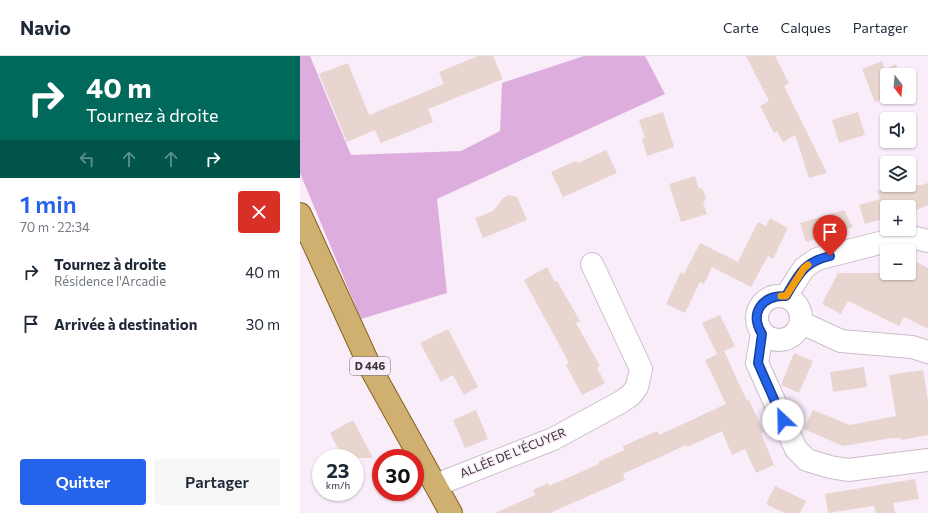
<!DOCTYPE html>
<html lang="fr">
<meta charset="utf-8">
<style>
body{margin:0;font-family:Commissioner,sans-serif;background:#f6f6f7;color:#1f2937;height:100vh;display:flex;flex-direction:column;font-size:15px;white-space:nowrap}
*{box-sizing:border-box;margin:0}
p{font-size:13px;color:#747a83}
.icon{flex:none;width:22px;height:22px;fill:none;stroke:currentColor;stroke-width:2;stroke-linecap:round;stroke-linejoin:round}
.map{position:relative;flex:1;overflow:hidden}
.details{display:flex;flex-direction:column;background:#fff;width:300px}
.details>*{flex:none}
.banner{background:#00695c;color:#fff;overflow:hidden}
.needle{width:26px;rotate:164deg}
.buttons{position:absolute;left:580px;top:12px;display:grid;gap:8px}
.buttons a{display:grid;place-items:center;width:36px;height:36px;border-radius:4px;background:#fff;box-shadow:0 1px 3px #0004;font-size:20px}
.speed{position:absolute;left:12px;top:393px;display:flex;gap:8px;font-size:20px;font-weight:700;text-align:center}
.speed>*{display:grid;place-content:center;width:52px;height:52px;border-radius:50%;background:#fff;box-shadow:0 1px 3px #0004;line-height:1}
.speed small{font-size:10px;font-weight:400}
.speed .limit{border:6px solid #d22;background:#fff;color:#111}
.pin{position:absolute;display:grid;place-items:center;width:34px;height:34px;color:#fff;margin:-41px -17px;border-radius:50% 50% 50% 0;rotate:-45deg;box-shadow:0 0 4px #0007}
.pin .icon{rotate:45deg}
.me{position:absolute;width:44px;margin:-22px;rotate:336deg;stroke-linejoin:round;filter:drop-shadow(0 0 3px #0008)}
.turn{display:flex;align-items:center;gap:14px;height:84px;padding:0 20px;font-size:18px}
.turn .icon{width:52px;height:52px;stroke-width:2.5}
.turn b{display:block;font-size:28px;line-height:34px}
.lanes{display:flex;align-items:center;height:38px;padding:0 20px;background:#0003;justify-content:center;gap:20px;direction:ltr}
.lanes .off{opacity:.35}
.round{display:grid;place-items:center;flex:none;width:42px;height:42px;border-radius:4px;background:#f6f6f7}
.overview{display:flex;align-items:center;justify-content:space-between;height:68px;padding:0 20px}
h1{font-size:24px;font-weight:600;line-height:30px;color:#2563eb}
.button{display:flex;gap:8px;margin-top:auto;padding:8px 20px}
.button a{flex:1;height:46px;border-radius:4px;background:#2563eb;color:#fff;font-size:16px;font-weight:600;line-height:46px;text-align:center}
.button a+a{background:#f6f6f7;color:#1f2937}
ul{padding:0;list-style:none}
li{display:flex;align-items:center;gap:12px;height:52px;padding:0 20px}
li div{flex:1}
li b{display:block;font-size:15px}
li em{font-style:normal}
header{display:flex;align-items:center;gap:24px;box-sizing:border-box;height:56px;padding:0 20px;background:#fff;border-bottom:1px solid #e0e1e3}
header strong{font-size:19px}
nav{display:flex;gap:22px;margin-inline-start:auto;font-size:14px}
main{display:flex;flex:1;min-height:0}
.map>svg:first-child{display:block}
</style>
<header>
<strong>Navio</strong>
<nav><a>Carte</a><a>Calques</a><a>Partager</a></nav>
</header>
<main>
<section class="details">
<div class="banner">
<div class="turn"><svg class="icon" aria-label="right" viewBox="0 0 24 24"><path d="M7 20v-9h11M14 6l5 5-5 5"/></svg><div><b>40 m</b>Tournez à droite</div></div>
<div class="lanes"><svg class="icon off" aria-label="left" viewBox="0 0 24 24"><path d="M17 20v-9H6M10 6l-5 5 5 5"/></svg><svg class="icon off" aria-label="ahead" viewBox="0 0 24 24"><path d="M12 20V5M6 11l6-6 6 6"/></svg><svg class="icon off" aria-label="ahead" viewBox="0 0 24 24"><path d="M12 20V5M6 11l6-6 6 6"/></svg><svg class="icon" aria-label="right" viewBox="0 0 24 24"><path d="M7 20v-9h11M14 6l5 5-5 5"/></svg></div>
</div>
<div class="overview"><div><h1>1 min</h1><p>70 m · 22:34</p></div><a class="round" style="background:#d93025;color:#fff"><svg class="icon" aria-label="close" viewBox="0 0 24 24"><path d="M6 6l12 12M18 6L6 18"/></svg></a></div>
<ul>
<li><svg class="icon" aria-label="right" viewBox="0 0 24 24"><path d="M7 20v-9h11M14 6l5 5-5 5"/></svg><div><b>Tournez à droite</b><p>Résidence l'Arcadie</p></div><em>40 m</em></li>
<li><svg class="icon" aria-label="arrive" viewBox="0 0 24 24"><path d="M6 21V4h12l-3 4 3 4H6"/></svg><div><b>Arrivée à destination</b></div><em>30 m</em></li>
</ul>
<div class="button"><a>Quitter</a><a>Partager</a></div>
</section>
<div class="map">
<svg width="628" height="457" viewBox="0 0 628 457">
<rect width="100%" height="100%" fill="#faedfa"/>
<!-- green -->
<polygon fill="#dcaddd" points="0,0 10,0 51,99 161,95 200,75 202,27 284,0 345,0 365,38 137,143 147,237 61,263 0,117"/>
<!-- building -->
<g fill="#e8d5d0">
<polygon points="178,0 193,0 203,23 128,53 133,66 81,87 75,74 47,86 19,18 48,7 69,59 144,28 139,16"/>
<polygon points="446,0 475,0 489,27 484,30 527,117 509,122 495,79 483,86 477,75 474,77 460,50 469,45"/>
<polygon points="582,5 585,13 596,8 600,19 587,19 587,41 600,41 585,47 584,43 575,46 562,13"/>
<polygon points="363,56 374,91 347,100 342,83 345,82 339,64"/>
<polygon points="558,56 565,79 539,87 532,64"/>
<polygon points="306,94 317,117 263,141 251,116 276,105 278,107"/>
<polygon points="395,120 398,131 403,134 406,142 403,147 407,158 381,166 369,128"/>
<polygon points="628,127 628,149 609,157 609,151 587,151 587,163 586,162 565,168 559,149 580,143 577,135 592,130 593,133 606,129 621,129"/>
<polygon points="209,139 217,141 227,164 183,182 175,162 193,155 203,142"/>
<polygon points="544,154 553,171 506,186 500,167"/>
<polygon points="470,162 488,172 473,203 468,200 451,231 412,211 404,228 400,226 385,257 366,248 381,216 384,218 400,187 438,206 458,166 466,170"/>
<polygon points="609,202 628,212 628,273 604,261 599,270 548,245 541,258 522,248 538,217 609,217"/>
<polygon points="247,211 255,226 257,225 280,265 276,267 300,310 297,312 305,327 282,339 266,309 269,307 224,224"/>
<polygon points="420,259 435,290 417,298 402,267"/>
<polygon points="148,273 178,331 164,339 153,319 141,326 120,287"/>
<polygon points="424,295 447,345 449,344 464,376 461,377 474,409 456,417 445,393 432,399 422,375 387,391 386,389 323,418 325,424 250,457 195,457 235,439 233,434 248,427 249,430 299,408 298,406 324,394 323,390 357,375 359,379 426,348 405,304"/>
<polygon points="494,297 513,305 499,337 481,329"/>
<polygon points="564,311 567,331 533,336 530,316"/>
<polygon points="623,314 628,345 628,379 601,384 601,382 592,382 543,390 504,373 513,354 550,369 596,360 589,319"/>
<polygon points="176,354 188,383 165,392 153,364"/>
<polygon points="53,364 73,402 43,402 30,377"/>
<polygon points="615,423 619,443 593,447 595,457 576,457 574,450 528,457 525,438"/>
<polygon points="475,430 506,445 500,457 484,457 466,448"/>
</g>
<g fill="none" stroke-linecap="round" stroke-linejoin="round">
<defs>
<g id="street">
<circle cx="479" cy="262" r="22"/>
<polyline points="486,240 504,212 517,203 599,182 611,181 628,185"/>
<polyline points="502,267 541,285 612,291 628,296"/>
<polyline points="462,277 457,307 496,393 507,404 530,411 548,414 628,404"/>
<polyline points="136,429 253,383 321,346 331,339 337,331 341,313 292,208"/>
</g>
<polyline id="primary" points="0,158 71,313 151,457"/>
</defs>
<!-- street casing -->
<use href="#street" stroke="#cbbecb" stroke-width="24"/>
<!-- primary casing -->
<use href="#primary" stroke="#85621e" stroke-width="24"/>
<!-- street -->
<use href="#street" stroke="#fff" stroke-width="22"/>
<!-- primary -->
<use href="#primary" stroke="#cfb070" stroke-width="22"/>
</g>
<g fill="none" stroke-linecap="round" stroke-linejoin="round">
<defs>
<path id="route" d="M483 364 458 307 462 278C449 257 462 239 486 240 499 218 504 206 530 200"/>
</defs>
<!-- route casing -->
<use href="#route" stroke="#184099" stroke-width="10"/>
<!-- route -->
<use href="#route" stroke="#2563eb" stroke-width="7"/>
<!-- slow -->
<polyline stroke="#f59e0b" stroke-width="7" points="481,240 486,240 504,212 508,209"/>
</g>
<g text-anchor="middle" stroke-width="3" stroke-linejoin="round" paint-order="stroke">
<!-- shield labels -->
<rect fill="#faedfa" stroke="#726b72" stroke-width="1" x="50" y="301" width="40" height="18" rx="3"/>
<g font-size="11" font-weight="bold" fill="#383338">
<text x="70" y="314">D 446</text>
</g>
<!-- street labels -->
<g font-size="12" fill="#383338" stroke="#faedfa">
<text transform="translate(213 397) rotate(-22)" y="4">ALLÉE DE L'ÉCUYER</text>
</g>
</g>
</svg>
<div class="buttons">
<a><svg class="needle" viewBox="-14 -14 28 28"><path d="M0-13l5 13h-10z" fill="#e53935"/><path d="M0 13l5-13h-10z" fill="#747a83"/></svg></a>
<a><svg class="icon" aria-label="sound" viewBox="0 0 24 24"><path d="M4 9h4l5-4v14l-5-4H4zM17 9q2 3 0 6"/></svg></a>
<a><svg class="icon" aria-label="layers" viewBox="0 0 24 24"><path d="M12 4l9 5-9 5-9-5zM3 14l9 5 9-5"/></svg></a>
<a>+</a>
<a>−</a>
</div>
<div class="speed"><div>23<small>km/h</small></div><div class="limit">30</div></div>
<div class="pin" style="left:530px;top:200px;background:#d93025"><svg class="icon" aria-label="arrive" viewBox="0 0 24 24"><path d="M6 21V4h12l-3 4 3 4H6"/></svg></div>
<svg class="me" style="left:483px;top:364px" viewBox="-20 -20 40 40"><circle r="19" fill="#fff"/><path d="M0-13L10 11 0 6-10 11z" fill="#2563eb"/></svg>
</div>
</main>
